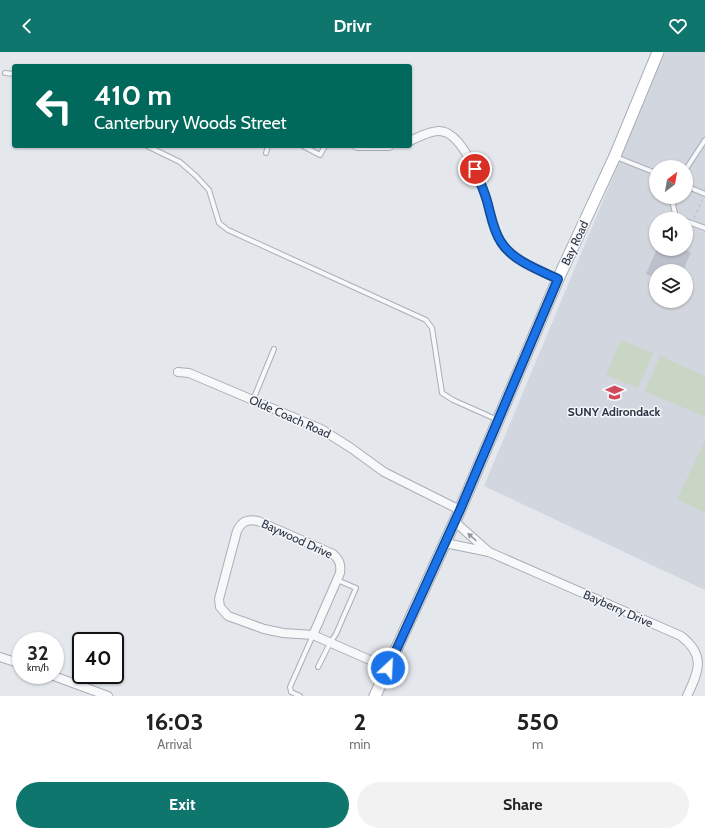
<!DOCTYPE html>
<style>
body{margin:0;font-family:Cabin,sans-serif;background:#f2f2f2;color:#222;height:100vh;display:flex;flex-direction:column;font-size:15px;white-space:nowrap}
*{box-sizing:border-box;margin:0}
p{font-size:13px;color:#767676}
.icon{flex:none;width:22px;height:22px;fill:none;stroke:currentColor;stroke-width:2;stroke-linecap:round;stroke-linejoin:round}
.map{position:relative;height:644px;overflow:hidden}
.drawer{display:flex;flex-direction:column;background:#fff;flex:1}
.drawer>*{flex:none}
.guide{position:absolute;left:12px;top:12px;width:400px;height:84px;border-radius:4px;box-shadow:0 1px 3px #0004;background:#00695c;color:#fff;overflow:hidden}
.needle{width:26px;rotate:31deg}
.controls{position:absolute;left:649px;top:108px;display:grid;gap:8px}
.controls a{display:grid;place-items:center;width:44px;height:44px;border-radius:50%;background:#fff;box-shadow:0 1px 3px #0004;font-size:20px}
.speed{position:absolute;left:12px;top:580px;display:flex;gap:8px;font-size:20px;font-weight:700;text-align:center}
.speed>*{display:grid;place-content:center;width:52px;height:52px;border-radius:50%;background:#fff;box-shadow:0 1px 3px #0004;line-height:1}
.speed small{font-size:10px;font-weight:400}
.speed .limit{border:2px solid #111;border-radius:6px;background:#fff;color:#111}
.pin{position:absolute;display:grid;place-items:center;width:34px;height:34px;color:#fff;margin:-17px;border:2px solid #fff;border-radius:50%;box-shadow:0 1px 4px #0007}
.me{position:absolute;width:44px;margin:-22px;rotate:25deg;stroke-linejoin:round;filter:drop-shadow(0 0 3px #0008)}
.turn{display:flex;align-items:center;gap:14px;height:84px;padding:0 16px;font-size:18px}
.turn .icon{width:52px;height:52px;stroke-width:2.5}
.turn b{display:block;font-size:28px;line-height:34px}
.eta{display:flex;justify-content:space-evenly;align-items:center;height:68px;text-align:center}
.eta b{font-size:24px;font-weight:700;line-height:28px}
.action{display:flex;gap:8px;margin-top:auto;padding:8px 16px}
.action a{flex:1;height:46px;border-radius:24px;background:#0f766e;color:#fff;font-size:16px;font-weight:700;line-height:46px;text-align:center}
.action a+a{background:#f2f2f2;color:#222}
header{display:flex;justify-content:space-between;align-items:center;height:52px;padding:0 16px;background:#0f766e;color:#fff;font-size:18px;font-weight:700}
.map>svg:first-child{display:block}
</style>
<header><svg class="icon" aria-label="back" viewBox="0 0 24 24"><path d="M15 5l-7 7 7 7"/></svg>Drivr<svg class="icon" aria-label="heart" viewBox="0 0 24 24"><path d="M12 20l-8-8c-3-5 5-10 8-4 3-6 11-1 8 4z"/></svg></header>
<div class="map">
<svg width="705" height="644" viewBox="0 0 705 644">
<rect width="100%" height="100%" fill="#e4e7ec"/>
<!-- built -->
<path fill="#d2d6de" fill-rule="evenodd" d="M665 0H705V538L484 434ZM656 115H686V145H656ZM656 167H686V197H656ZM656 219H686V249H656Z"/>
<!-- green -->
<g fill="#c9d6c5">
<polygon points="621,288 653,301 638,336 606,323"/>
<polygon points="660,304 705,324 705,365 645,339"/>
<polygon points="705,389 705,461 677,447"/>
</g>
<!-- building -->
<polygon fill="#bbc0ca" points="657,197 683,197 691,200 683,219 656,219 656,237 648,233 651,224 646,222"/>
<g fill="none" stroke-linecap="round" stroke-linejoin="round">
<defs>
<g id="lane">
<polyline points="5,21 14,22"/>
<polyline points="147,94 180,110 196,124 209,138 219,171 228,178 426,268 432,276 442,341 453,348 498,368"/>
<polyline points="303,94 320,103 325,94"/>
<polyline points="266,101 268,94"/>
<polyline points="616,105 656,121"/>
<polyline points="686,117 705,88"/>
<polyline points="686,134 705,142"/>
<polyline points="675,145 673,153 676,165 681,167"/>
<polyline points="686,169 705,176"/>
<polyline points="253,348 274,297"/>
<polyline points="318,615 330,591 336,582 356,536 337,528"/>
<polyline points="300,644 291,640 290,635 313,583"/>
</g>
<g id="street">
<path d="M410 89C418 85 430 79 439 79 462 79 481 130 487 149 491 163 493 179 502 192 515 209 538 218 558 227"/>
<polyline points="357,94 389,94"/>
<polyline points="178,320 189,321 321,377 351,396 384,420 460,458"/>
<polyline points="454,469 489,500"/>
<path d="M445 491 489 500 681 584C705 603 700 617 687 644"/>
<path d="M313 583 340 521C341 513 340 508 333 502L258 469C247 467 242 469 237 479L219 547 220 555 228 564 264 577 283 581 313 583 388 616"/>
<polyline points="0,605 21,612"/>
<polyline points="51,623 108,644"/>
</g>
<polyline id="secondary" points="375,644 460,458 558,227 615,104 658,0"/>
</defs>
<!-- lane casing -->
<use href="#lane" stroke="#a9aeb7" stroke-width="6"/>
<!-- street casing -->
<use href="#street" stroke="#a9aeb7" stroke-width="10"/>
<!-- secondary casing -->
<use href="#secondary" stroke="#a9aeb7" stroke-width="13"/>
<!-- path -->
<polyline stroke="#c2c5cb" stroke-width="1.5" stroke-dasharray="3 3" stroke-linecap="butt" points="694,166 703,146"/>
<!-- lane -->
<use href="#lane" stroke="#f7f8fa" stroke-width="4"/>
<!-- street -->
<use href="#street" stroke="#f7f8fa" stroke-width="8"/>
<!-- secondary -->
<use href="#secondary" stroke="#fff" stroke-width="11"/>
</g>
<!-- one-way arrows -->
<defs><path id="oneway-solid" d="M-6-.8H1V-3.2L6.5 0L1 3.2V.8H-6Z"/></defs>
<use fill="#9196a0" href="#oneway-solid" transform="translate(472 485) rotate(-138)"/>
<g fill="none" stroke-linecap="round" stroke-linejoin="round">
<defs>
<path id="route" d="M388 616 460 458 558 227C539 218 513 209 501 190 493 178 491 163 487 149 484 138 479 128 475 117"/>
</defs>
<!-- route casing -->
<use href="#route" stroke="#114b97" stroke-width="10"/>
<!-- route -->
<use href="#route" stroke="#1a73e8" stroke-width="7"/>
</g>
<!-- icons -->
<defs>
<symbol id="university-bare" viewBox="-9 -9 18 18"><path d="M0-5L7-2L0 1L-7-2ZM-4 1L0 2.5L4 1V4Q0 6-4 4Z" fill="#d1495b" stroke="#f4f6f9" stroke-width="2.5" paint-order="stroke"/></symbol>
</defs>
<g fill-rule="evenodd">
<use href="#university-bare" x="602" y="328" width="25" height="25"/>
</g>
<g text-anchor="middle" stroke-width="3" stroke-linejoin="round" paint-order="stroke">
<!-- street labels -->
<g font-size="12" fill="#2b3445" stroke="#f4f6f9">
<text transform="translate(575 191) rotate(-65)" y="4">Bay Road</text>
<text transform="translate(290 365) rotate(24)" y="4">Olde Coach Road</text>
<text transform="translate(297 487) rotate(25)" y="4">Baywood Drive</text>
<text transform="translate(618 557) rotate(24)" y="4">Bayberry Drive</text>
</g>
<!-- poi labels -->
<g font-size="12" font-weight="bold" fill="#2b3445" stroke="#f4f6f9">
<text x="614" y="364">SUNY Adirondack</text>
</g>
</g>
</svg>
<div class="controls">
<a><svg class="needle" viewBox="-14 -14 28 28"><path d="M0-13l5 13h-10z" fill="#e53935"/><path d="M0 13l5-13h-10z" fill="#767676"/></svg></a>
<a><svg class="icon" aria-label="sound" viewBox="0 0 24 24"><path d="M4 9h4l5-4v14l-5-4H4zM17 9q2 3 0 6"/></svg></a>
<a><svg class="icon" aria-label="layers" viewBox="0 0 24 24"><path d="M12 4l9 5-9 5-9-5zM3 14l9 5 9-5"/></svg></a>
</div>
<div class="speed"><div>32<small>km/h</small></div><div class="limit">40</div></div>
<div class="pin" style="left:475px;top:117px;background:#d93025"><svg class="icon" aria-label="arrive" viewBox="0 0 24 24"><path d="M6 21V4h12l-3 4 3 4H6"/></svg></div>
<svg class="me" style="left:388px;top:616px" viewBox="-20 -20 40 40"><circle r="17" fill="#1a73e8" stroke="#fff" stroke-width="3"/><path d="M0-11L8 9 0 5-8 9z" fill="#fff"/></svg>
<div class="guide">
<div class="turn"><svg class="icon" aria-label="left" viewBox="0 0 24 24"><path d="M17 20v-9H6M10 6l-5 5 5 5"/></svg><div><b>410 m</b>Canterbury Woods Street</div></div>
</div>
</div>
<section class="drawer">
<div class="eta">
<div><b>16:03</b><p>Arrival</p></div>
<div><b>2</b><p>min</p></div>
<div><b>550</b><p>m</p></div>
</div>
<div class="action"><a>Exit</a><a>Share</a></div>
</section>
